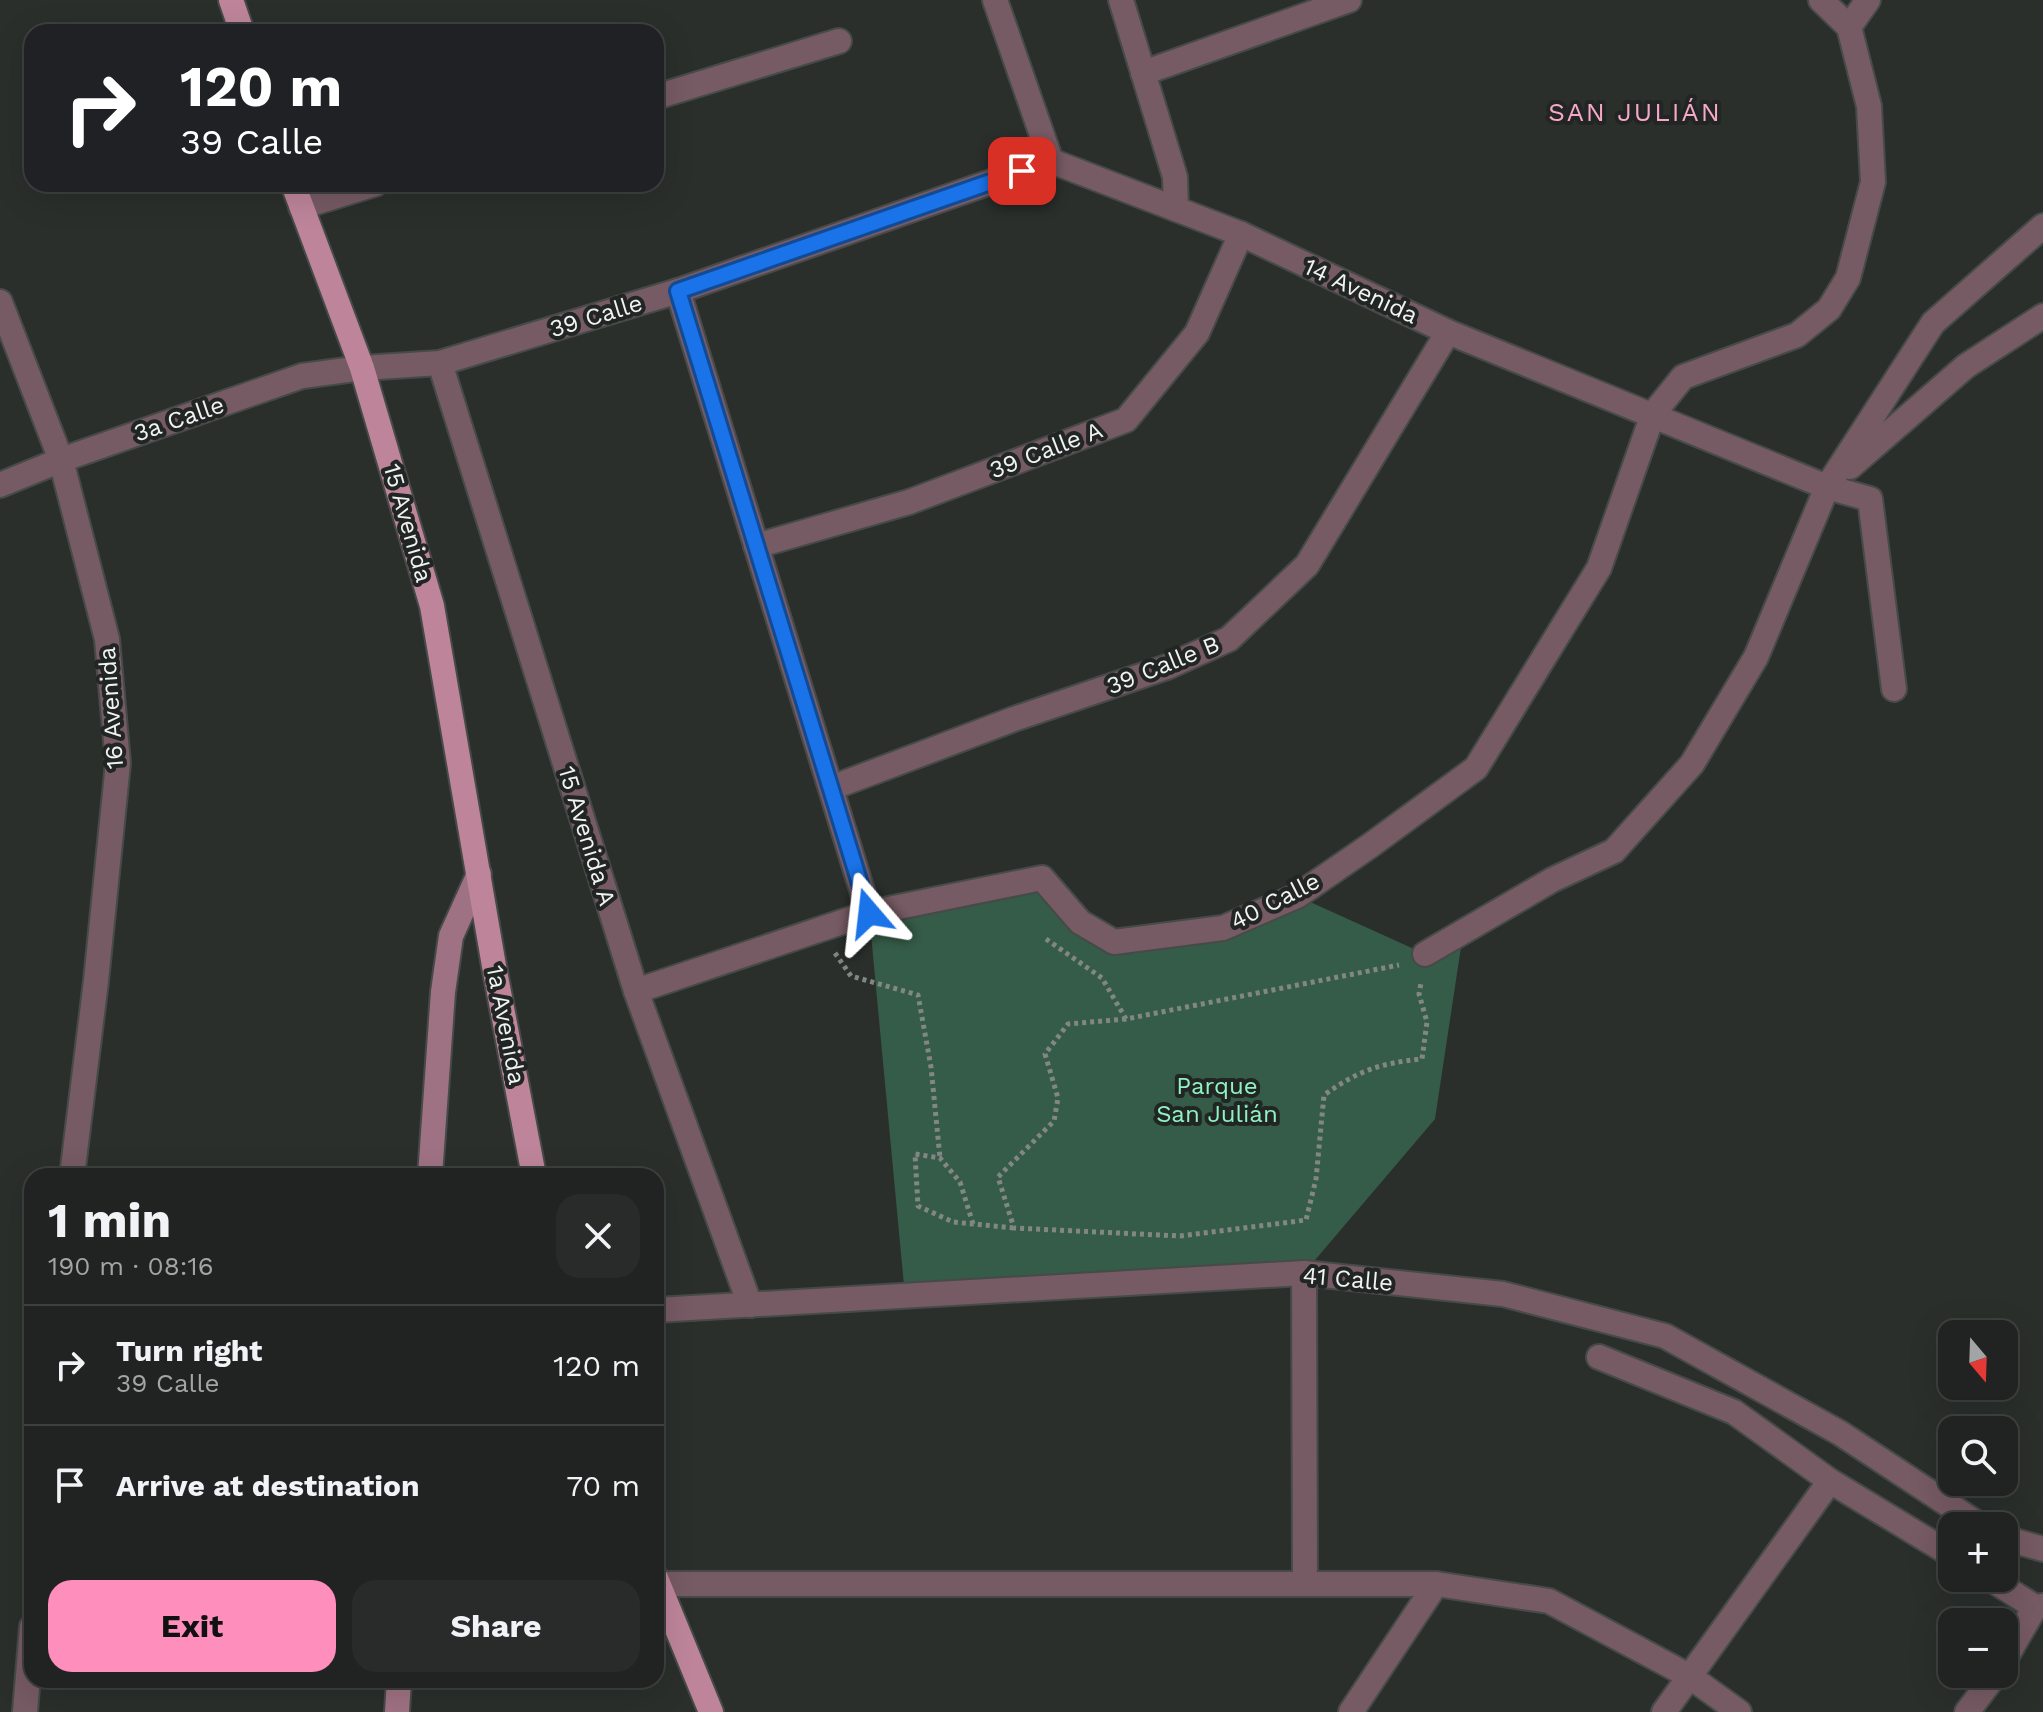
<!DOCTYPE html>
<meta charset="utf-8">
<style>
body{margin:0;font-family:"Work Sans",sans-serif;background:#282b2a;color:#f1f3f6;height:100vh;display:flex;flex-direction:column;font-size:30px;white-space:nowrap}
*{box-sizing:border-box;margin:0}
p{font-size:26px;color:#a2a4a5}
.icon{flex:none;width:44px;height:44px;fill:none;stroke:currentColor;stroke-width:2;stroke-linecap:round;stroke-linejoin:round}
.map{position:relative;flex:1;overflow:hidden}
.panel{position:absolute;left:24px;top:1168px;width:640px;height:520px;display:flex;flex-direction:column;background:#202321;border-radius:24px;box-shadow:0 8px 32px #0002,0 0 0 2px #3d403f}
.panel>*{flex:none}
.guide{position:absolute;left:24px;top:24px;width:640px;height:168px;border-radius:24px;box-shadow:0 8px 32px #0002,0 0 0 2px #3d403f;background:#202124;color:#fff;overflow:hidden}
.needle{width:52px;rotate:161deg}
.tools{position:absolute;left:1938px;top:1320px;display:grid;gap:16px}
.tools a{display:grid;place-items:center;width:80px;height:80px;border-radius:16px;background:#202321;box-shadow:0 8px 32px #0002,0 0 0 2px #3d403f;font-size:40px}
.pin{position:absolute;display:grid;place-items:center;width:68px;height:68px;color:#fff;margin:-34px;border-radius:16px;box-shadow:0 4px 12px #0006}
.me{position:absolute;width:88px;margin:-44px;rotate:343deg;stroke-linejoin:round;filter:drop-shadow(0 0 6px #0008)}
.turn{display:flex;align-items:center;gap:28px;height:168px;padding:0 24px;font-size:36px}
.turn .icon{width:104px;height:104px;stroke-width:2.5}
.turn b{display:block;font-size:56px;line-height:68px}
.round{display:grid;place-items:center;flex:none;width:84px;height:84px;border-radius:24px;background:#282b2a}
.summary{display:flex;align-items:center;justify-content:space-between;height:136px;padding:0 24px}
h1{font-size:48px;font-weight:700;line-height:60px}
.primary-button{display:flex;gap:16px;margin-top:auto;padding:16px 24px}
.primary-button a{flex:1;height:92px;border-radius:24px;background:#fe8ebc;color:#111;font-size:32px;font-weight:700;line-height:92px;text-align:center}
.primary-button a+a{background:#282b2a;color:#f1f3f6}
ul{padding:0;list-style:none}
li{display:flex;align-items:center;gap:24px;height:120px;padding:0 24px;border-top:2px solid #3d403f}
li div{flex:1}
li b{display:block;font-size:30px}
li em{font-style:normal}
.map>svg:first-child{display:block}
</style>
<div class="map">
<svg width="2043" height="1712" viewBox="0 0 2043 1712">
<rect width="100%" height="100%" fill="#2a2f2c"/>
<!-- green -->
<polygon fill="#355c48" points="1042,878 1114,942 1297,896 1425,954 1461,947 1435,1119 1304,1273 905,1296 869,913"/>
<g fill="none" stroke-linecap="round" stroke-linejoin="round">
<defs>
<g id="street">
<polyline points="995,0 1051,161"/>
<polyline points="1121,0 1175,177 1176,209"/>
<polyline points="1849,27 1868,0"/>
<polyline points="1143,73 1349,0"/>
<polyline points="656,97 839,41"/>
<polyline points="1051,161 1241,234 1448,332 1827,487 1870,499 1894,689"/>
<polyline points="301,207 375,184"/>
<polyline points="678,291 869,913"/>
<polyline points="0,302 61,460 107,639 118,763 96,981 72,1176"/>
<polyline points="440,363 636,991 750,1305"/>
<polyline points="1850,467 1966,366 2043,316"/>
<polyline points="0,485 61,460 302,376 362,368 440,363 678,291 1051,161"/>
<polyline points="756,546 909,502 1126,420 1197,333 1241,234"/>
<polyline points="831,788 1014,719 1167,667 1229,639 1307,565 1448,332"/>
<polyline points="1425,954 1552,880 1614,851 1692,764 1756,657 1827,487 1933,323 2043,226"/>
<polyline points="636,991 869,913 1042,878 1080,922 1114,942 1223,928 1297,896 1371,845 1476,768 1599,568 1653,414 1683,377 1797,335 1829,309 1848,278 1873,182 1869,106 1849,27 1821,0"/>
<polyline points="1304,1273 1305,1584"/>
<polyline points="656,1310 1304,1273 1503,1294 1665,1336 1840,1433 1981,1526"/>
<polyline points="1599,1357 1734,1412 1830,1481 1952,1555"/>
<polyline points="2004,1538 2043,1549"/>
<polyline points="1989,1578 2035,1607 2043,1606"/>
<polyline points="658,1584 1436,1584 1549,1601 1689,1676 1739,1712"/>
<polyline points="2004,1661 2035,1607"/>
<polyline points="25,1712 32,1627"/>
<polyline points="1351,1712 1436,1584"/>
<polyline points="1664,1712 1830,1481"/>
<polyline points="1967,1712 1996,1674"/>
</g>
<g id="secondary">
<polyline points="430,1176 443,992 451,936 479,874"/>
<polyline points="397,1712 399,1680"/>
</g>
<g id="primary">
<polyline points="231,0 242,32"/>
<polyline points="293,184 362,368 432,606 494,966 534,1176"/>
<polyline points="656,1578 711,1712"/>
</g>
</defs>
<!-- street casing -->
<use href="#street" stroke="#464a48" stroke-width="28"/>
<!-- secondary casing -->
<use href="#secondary" stroke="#464a48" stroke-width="28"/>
<!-- primary casing -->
<use href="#primary" stroke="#464a48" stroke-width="28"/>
<!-- path -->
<g stroke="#838784" stroke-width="5" stroke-dasharray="4 4" stroke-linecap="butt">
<polyline points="1046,939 1102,978 1126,1019 1399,965"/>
<polyline points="835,953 851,976 918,995 931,1067 940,1158"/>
<path d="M1126 1019 1068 1024 1045 1054 1058 1098 1054 1121 998 1177 1014 1228 1180 1236 1306 1220 1316 1179 1324 1095C1358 1071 1380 1063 1422 1059L1427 1022 1419 994 1421 983"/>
<polyline points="973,1224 960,1182 940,1158 915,1154 918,1206 953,1222 1014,1228"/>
</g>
<!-- street -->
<use href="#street" stroke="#765a64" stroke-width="24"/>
<!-- secondary -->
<use href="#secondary" stroke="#9f7283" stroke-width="24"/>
<!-- primary -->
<use href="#primary" stroke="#be859a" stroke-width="24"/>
</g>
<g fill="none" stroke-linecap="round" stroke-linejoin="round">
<defs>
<polyline id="route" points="869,913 678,291 1022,171"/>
</defs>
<!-- route casing -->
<use href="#route" stroke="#114b97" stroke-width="20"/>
<!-- route -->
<use href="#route" stroke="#1a73e8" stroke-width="14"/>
</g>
<g text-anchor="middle" stroke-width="8" stroke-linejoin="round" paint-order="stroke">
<!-- street labels -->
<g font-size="24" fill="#f0f3f1" stroke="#212523">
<text transform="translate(1361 291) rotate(25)" y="8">14 Avenida</text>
<text transform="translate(596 316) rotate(-17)" y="8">39 Calle</text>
<text transform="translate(179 419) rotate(-19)" y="8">3a Calle</text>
<text transform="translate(1046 450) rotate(-21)" y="8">39 Calle A</text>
<text transform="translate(408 523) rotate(74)" y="8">15 Avenida</text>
<text transform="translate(1163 665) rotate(-22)" y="8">39 Calle B</text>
<text transform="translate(111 708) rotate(-94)" y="8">16 Avenida</text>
<text transform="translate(587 836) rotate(73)" y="8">15 Avenida A</text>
<text transform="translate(1275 901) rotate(-27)" y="8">40 Calle</text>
<text transform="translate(506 1025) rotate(79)" y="8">1a Avenida</text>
<text transform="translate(1348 1279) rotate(5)" y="8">41 Calle</text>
</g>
<!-- park labels -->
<g font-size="24" fill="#8ef2c1" stroke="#212523">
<text x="1217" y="1094">Parque<tspan x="1217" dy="28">San Julián</tspan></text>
</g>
<!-- neighbourhood labels -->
<g font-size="26" letter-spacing="2" fill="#f7a8c6" stroke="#212523">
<text x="1635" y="121">SAN JULIÁN</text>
</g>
</g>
</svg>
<div class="tools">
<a><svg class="needle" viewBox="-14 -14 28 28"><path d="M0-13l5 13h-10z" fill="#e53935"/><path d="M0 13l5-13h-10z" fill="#a2a4a5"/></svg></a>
<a><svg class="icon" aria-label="search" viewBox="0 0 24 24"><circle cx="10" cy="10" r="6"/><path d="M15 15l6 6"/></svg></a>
<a>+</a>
<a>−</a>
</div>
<div class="pin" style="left:1022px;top:171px;background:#d93025"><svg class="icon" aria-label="arrive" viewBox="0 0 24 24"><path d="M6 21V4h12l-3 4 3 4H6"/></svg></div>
<svg class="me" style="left:869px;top:913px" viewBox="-20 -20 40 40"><path d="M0-17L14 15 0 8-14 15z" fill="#1a73e8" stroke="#fff" stroke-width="4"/></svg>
<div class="guide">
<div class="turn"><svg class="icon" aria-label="right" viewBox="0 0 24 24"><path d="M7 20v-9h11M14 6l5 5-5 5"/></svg><div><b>120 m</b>39 Calle</div></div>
</div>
<section class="panel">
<div class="summary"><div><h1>1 min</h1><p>190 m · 08:16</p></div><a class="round"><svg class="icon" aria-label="close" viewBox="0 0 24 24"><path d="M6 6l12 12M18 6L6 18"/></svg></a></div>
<ul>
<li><svg class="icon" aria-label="right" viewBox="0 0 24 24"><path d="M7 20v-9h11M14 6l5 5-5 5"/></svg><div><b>Turn right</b><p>39 Calle</p></div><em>120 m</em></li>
<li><svg class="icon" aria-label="arrive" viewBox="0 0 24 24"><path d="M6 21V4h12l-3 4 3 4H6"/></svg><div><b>Arrive at destination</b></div><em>70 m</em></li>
</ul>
<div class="primary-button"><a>Exit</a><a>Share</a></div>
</section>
</div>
